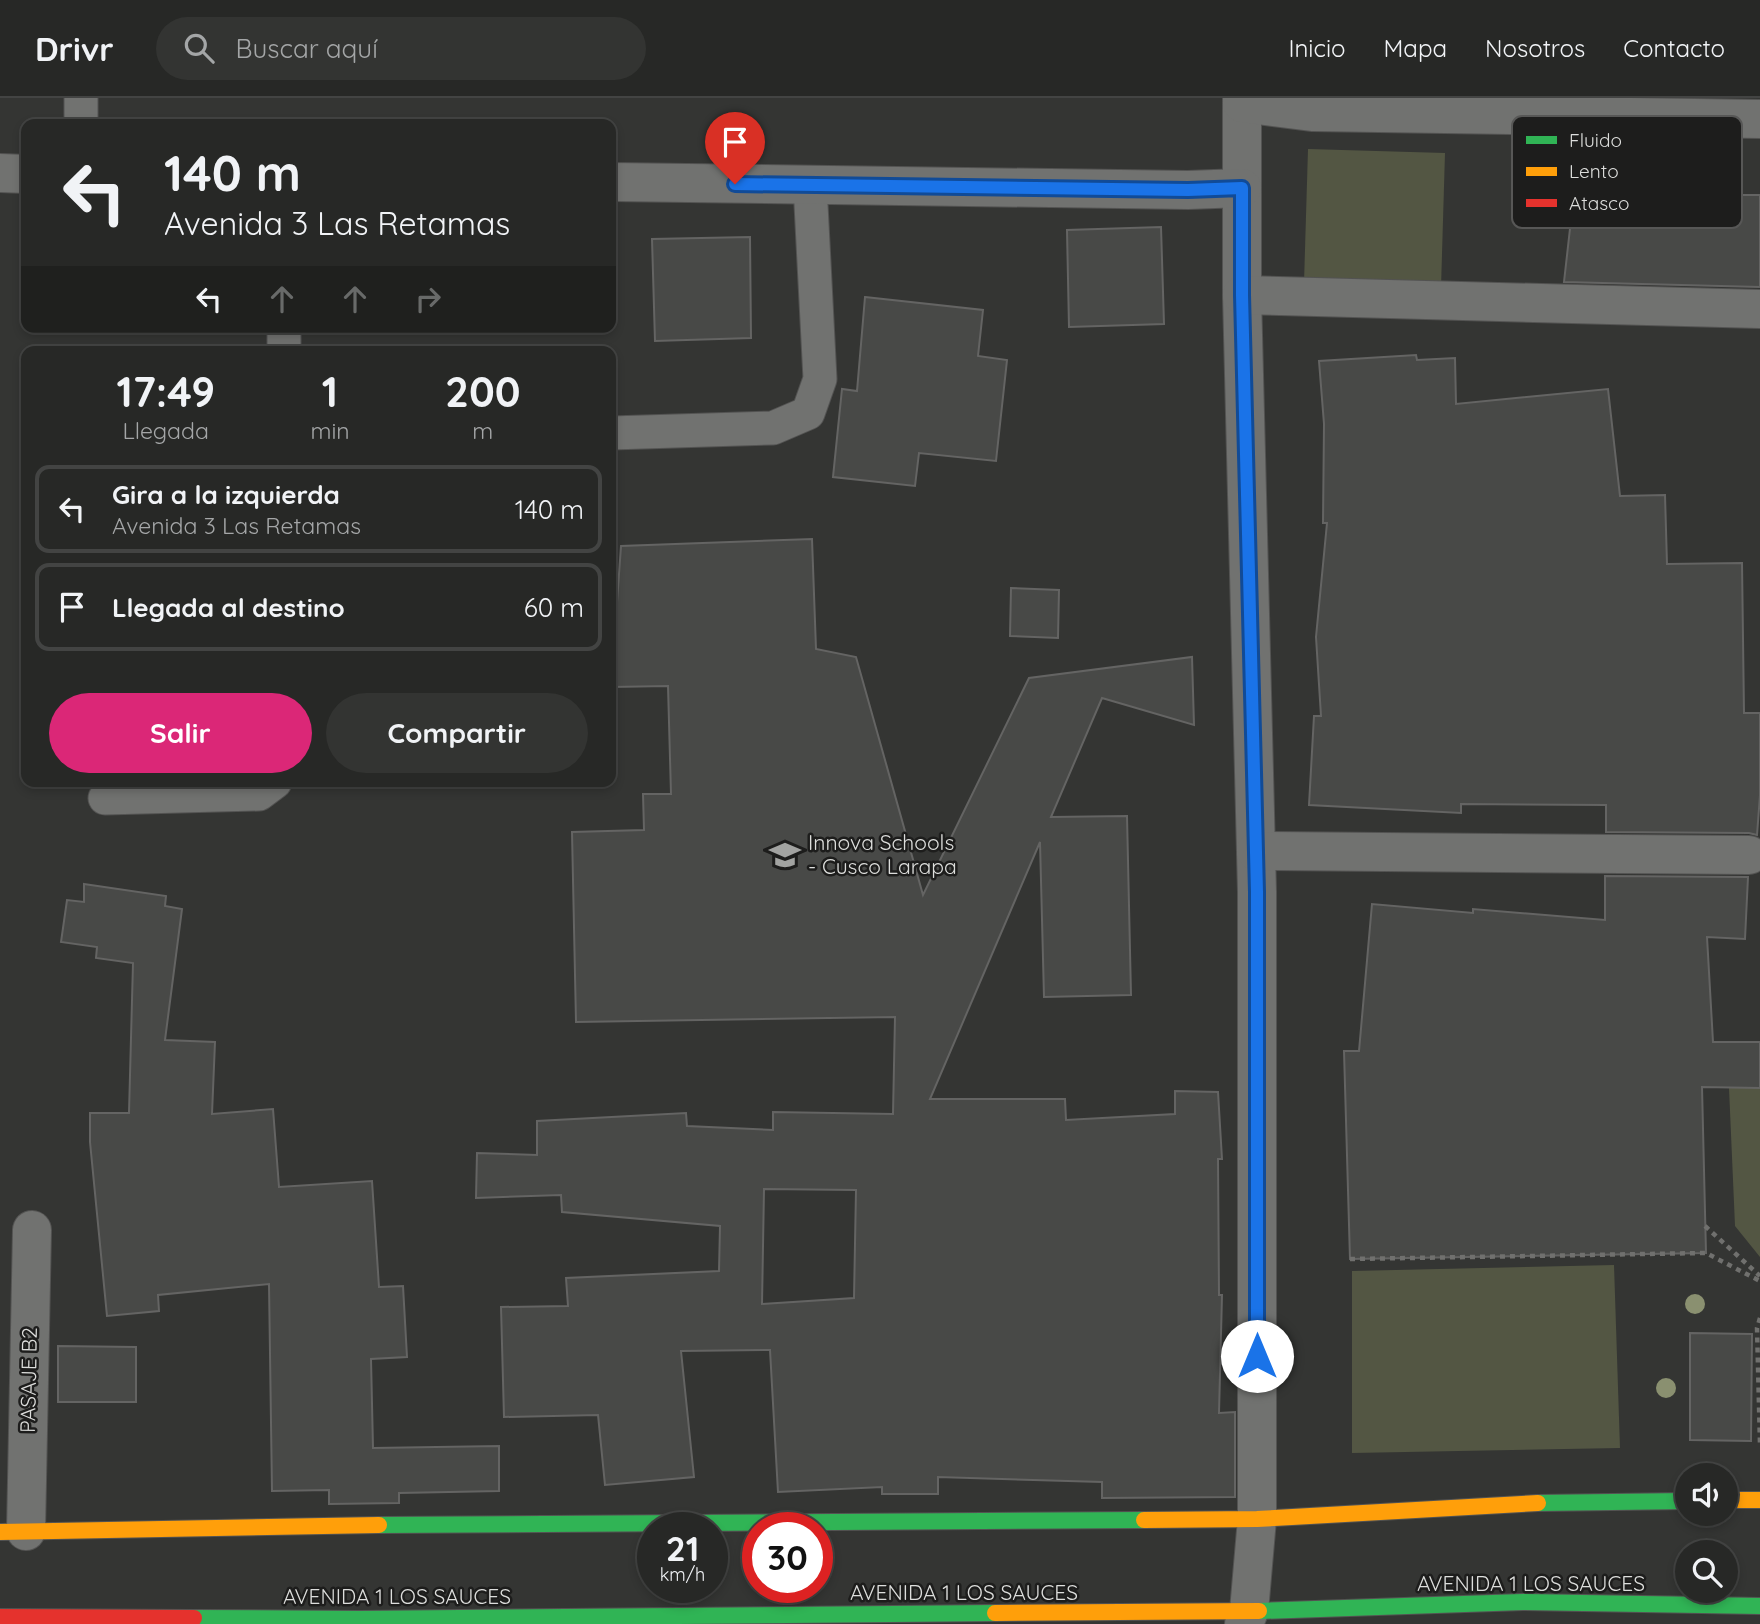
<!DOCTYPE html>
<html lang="es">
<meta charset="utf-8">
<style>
body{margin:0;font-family:Quicksand,sans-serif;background:#333432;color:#f1f3f6;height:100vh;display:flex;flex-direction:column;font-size:26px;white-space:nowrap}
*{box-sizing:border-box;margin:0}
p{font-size:23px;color:#a4a6a7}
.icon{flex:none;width:38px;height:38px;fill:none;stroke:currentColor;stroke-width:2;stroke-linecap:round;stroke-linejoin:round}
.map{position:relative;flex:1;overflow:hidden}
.sheet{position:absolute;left:21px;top:248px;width:595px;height:441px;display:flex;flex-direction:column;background:#272826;border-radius:14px;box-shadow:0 4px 10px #0003,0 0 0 2px #434443}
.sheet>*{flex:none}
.guide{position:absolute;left:21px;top:21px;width:595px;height:214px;border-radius:14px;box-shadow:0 4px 10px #0003,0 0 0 2px #434443;background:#272826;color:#f1f3f6;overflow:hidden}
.tools{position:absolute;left:1675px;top:1365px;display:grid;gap:14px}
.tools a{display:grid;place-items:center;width:63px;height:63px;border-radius:50%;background:#272826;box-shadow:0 4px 10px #0003,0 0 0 2px #434443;font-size:35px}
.speed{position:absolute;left:637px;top:1414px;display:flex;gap:14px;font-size:35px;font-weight:700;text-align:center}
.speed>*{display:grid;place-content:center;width:91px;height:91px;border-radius:50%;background:#272826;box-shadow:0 4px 10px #0003,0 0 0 2px #434443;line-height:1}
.speed small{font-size:18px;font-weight:400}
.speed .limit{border:10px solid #d22;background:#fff;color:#111}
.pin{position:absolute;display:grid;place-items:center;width:60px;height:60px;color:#fff;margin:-72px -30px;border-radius:50% 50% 50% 0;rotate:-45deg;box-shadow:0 0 7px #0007}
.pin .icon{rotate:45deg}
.me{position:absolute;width:77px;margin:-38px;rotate:0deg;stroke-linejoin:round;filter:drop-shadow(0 0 5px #0008)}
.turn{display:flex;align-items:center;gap:24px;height:147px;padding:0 28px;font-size:32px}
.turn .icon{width:91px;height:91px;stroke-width:2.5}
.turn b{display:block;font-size:49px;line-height:60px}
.lanes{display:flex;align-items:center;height:66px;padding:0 28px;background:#0003;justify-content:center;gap:35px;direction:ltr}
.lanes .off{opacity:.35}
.eta{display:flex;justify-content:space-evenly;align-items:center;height:119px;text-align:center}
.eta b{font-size:42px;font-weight:800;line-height:49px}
.action{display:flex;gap:14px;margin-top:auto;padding:14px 28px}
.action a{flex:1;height:80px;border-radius:42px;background:#db2777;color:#fff;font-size:28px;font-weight:800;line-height:80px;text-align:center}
.action a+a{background:#333432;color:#f1f3f6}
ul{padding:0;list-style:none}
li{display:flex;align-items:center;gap:21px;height:88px;margin:0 14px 10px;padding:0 14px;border:4px solid #434443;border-radius:14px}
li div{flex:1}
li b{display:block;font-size:26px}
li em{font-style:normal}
header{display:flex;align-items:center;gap:42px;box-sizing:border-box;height:98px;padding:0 35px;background:#272826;border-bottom:2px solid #434443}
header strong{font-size:33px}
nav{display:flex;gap:38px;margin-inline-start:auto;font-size:24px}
.search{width:490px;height:63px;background:#333432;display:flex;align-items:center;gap:18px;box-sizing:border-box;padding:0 24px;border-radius:38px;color:#a4a6a7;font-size:26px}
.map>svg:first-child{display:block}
</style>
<header>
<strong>Drivr</strong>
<div class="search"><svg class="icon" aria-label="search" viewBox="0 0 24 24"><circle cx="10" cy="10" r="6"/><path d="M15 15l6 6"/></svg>Buscar aquí</div>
<nav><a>Inicio</a><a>Mapa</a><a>Nosotros</a><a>Contacto</a></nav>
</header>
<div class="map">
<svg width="1760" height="1526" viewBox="0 0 1760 1526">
<rect width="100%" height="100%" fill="#343533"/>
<!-- green -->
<g fill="#535643">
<polygon points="1308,51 1445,55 1441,190 1304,185"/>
<polygon points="1729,990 1760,990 1760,1159 1735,1128"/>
<polygon points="1614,1167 1620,1350 1352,1355 1352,1173"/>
</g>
<!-- building -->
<g fill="#484947" stroke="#646463" stroke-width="2" fill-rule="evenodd">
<polygon points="1574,95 1610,99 1691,101 1691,97 1760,97 1760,189 1564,184"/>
<polygon points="1161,129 1164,226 1069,229 1067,132"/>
<polygon points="750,139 751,240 655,243 652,141"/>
<polygon points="865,199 983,212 978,258 1007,262 996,363 919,355 915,388 833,379 842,291 857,293"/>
<polygon points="1416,257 1417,262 1455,260 1456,306 1608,291 1620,398 1665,397 1667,466 1742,465 1744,615 1760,615 1760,697 1757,737 1749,735 1606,734 1606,707 1461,706 1461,715 1309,707 1314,618 1321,618 1316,539 1327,425 1323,425 1324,326 1319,263"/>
<path d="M812 441 816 551 856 559 923 797 1029 580 1192 559 1194 627 1102 600 1051 719 1127 718 1131 897 1044 899 1040 744 930 1001H1065L1066 1022 1175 1016V993L1218 994 1222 1061H1218L1219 1197H1222L1219 1315 1235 1314V1399L1102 1400V1384L938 1379V1396H882V1389L778 1394 770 1252 681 1253 694 1379 605 1387 598 1317 504 1319 501 1209 568 1208 566 1180 719 1173 720 1128 562 1114 561 1097 476 1100 477 1055 537 1057V1023L686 1015 687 1028 773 1032V1014L893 1016 895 919 576 924 572 734 644 732 643 696H671L668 588 611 589 621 448ZM764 1091 856 1092 854 1200 762 1206Z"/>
<polygon points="1011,490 1059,492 1058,540 1010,538"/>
<polygon points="1605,778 1748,779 1745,841 1707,839 1713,944 1760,944 1760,990 1702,989 1706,1155 1350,1161 1344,953 1359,953 1372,806 1473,815 1473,811 1605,822"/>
<polygon points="84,786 166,798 165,808 182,811 165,942 215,944 212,1016 273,1011 279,1089 372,1083 379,1189 403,1188 407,1259 371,1261 373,1350 499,1348 499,1393 399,1395 399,1405 329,1406 329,1392 272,1393 269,1186 158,1197 159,1213 107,1218 90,1044 90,1015 129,1015 133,865 96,860 97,849 61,844 67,802 84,804"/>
<polygon points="1690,1235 1752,1236 1751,1343 1690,1342"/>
<polygon points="58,1248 136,1249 136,1304 58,1304"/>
</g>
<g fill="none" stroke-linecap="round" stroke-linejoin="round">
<defs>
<g id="lane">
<polyline points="81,26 81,0"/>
<polyline points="284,229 284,254"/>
<polyline points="611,335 773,330 808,315 820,281 810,87"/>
<polyline points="105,700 259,696 275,684"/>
</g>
<g id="street">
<polyline points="1242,0 1242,197 1257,794 1257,1421 1249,1513 1244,1526"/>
<polyline points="1242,5 1312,14 1760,21"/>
<polyline points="0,75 26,76"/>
<polyline points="611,84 1188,92 1242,90"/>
<polyline points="1242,197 1760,211"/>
<polyline points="1256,753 1749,757"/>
<polyline points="26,1433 32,1132"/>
</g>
<g id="fast">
<polyline points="1538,1405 1687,1403"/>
<polyline points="379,1427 1144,1422"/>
<polyline points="1259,1513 1523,1504 1760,1508"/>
<polyline points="194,1520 360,1521 995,1515"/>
</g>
<g id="slow">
<polyline points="1726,1402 1760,1402"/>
<polyline points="1144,1422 1257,1421 1538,1405"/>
<polyline points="0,1434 379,1427"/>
<polyline points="995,1515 1259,1513"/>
</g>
<polyline id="jam" points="0,1519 194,1520"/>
</defs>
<!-- lane casing -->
<use href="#lane" stroke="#535352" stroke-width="35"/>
<!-- street casing -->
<use href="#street" stroke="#535352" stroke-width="40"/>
<!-- fast casing -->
<use href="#fast" stroke="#535352" stroke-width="18"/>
<!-- slow casing -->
<use href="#slow" stroke="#535352" stroke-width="18"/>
<!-- jam casing -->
<use href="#jam" stroke="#535352" stroke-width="18"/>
<!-- path -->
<g stroke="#70706e" stroke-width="4.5" stroke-dasharray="5 5" stroke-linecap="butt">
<polyline points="1705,1128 1760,1178"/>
<polyline points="1350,1161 1706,1155 1760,1183"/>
<polyline points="1760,1220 1757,1230 1760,1347"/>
</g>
<!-- lane -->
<use href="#lane" stroke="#717270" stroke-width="33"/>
<!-- street -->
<use href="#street" stroke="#717270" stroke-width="38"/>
<!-- fast -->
<use href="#fast" stroke="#30b455" stroke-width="16"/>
<!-- slow -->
<use href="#slow" stroke="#ff9f0a" stroke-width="16"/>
<!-- jam -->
<use href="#jam" stroke="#e5322d" stroke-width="16"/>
</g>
<!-- trees -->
<g fill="#8a9070">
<circle cx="1695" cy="1206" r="10"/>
<circle cx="1666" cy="1290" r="10"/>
</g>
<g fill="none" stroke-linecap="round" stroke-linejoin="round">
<defs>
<polyline id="route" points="735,86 1188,92 1242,90 1242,197 1257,794 1257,1258"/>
</defs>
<!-- route casing -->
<use href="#route" stroke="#114b97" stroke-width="18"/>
<!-- route -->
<use href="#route" stroke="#1a73e8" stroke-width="12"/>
</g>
<!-- icons -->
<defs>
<symbol id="school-bare" viewBox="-9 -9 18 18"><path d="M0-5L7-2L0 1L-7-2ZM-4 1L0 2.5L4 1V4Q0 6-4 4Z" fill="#a2a3a1" stroke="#1d1d1c" stroke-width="2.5" paint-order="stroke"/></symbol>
</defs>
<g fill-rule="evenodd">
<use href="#school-bare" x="763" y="735" width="44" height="44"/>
</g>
<g text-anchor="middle" stroke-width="5" stroke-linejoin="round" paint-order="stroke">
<!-- poi labels -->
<g font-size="21" fill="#dddedc" stroke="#1d1d1c" text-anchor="start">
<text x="808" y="752">Innova Schools<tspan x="808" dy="24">- Cusco Larapa</tspan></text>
</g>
<!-- street labels -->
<g font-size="21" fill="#dddedc" stroke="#1d1d1c">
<text transform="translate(29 1282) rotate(-89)" y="7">PASAJE B2</text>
<text x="1531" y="1493">AVENIDA 1 LOS SAUCES</text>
<text x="964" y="1502">AVENIDA 1 LOS SAUCES</text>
<text x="397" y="1506">AVENIDA 1 LOS SAUCES</text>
</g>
</g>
<!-- legend -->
<rect x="1512" y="18" width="230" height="112" rx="10" fill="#1d1d1c" stroke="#575756" stroke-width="2"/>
<rect x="1526" y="38" width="31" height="8" fill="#30b455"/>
<rect x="1526" y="69" width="31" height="9" fill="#ff9f0a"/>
<rect x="1526" y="101" width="31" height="8" fill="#e5322d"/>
<g font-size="19" fill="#dddedc">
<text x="1569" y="49">Fluido</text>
<text x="1569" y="80">Lento</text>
<text x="1569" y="112">Atasco</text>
</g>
</svg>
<div class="tools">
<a><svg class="icon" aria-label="sound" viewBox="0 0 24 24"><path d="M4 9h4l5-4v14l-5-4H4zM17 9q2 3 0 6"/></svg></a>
<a><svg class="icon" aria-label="search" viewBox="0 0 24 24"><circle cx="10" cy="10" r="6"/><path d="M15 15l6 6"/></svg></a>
</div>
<div class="speed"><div>21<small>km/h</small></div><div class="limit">30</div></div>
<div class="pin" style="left:735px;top:86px;background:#d93025"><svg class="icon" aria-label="arrive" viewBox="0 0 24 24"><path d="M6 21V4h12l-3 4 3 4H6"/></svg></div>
<svg class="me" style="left:1257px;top:1258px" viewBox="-20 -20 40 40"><circle r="19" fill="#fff"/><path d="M0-13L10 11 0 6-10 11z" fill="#1a73e8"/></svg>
<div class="guide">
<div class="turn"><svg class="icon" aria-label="left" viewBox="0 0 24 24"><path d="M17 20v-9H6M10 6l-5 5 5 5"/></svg><div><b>140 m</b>Avenida 3 Las Retamas</div></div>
<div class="lanes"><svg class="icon" aria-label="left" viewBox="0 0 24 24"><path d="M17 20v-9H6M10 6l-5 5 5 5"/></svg><svg class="icon off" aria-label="ahead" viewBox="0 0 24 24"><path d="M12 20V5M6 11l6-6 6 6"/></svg><svg class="icon off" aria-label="ahead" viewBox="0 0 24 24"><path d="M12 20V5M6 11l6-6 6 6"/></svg><svg class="icon off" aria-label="right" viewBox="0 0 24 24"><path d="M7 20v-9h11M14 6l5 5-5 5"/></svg></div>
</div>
<section class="sheet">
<div class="eta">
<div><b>17:49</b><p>Llegada</p></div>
<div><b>1</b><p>min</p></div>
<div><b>200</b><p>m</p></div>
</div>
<ul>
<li><svg class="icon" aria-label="left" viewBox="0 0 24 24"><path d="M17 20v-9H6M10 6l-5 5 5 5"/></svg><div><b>Gira a la izquierda</b><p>Avenida 3 Las Retamas</p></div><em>140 m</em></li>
<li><svg class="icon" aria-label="arrive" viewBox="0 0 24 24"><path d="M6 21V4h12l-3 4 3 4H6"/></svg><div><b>Llegada al destino</b></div><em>60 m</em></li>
</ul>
<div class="action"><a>Salir</a><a>Compartir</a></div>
</section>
</div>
